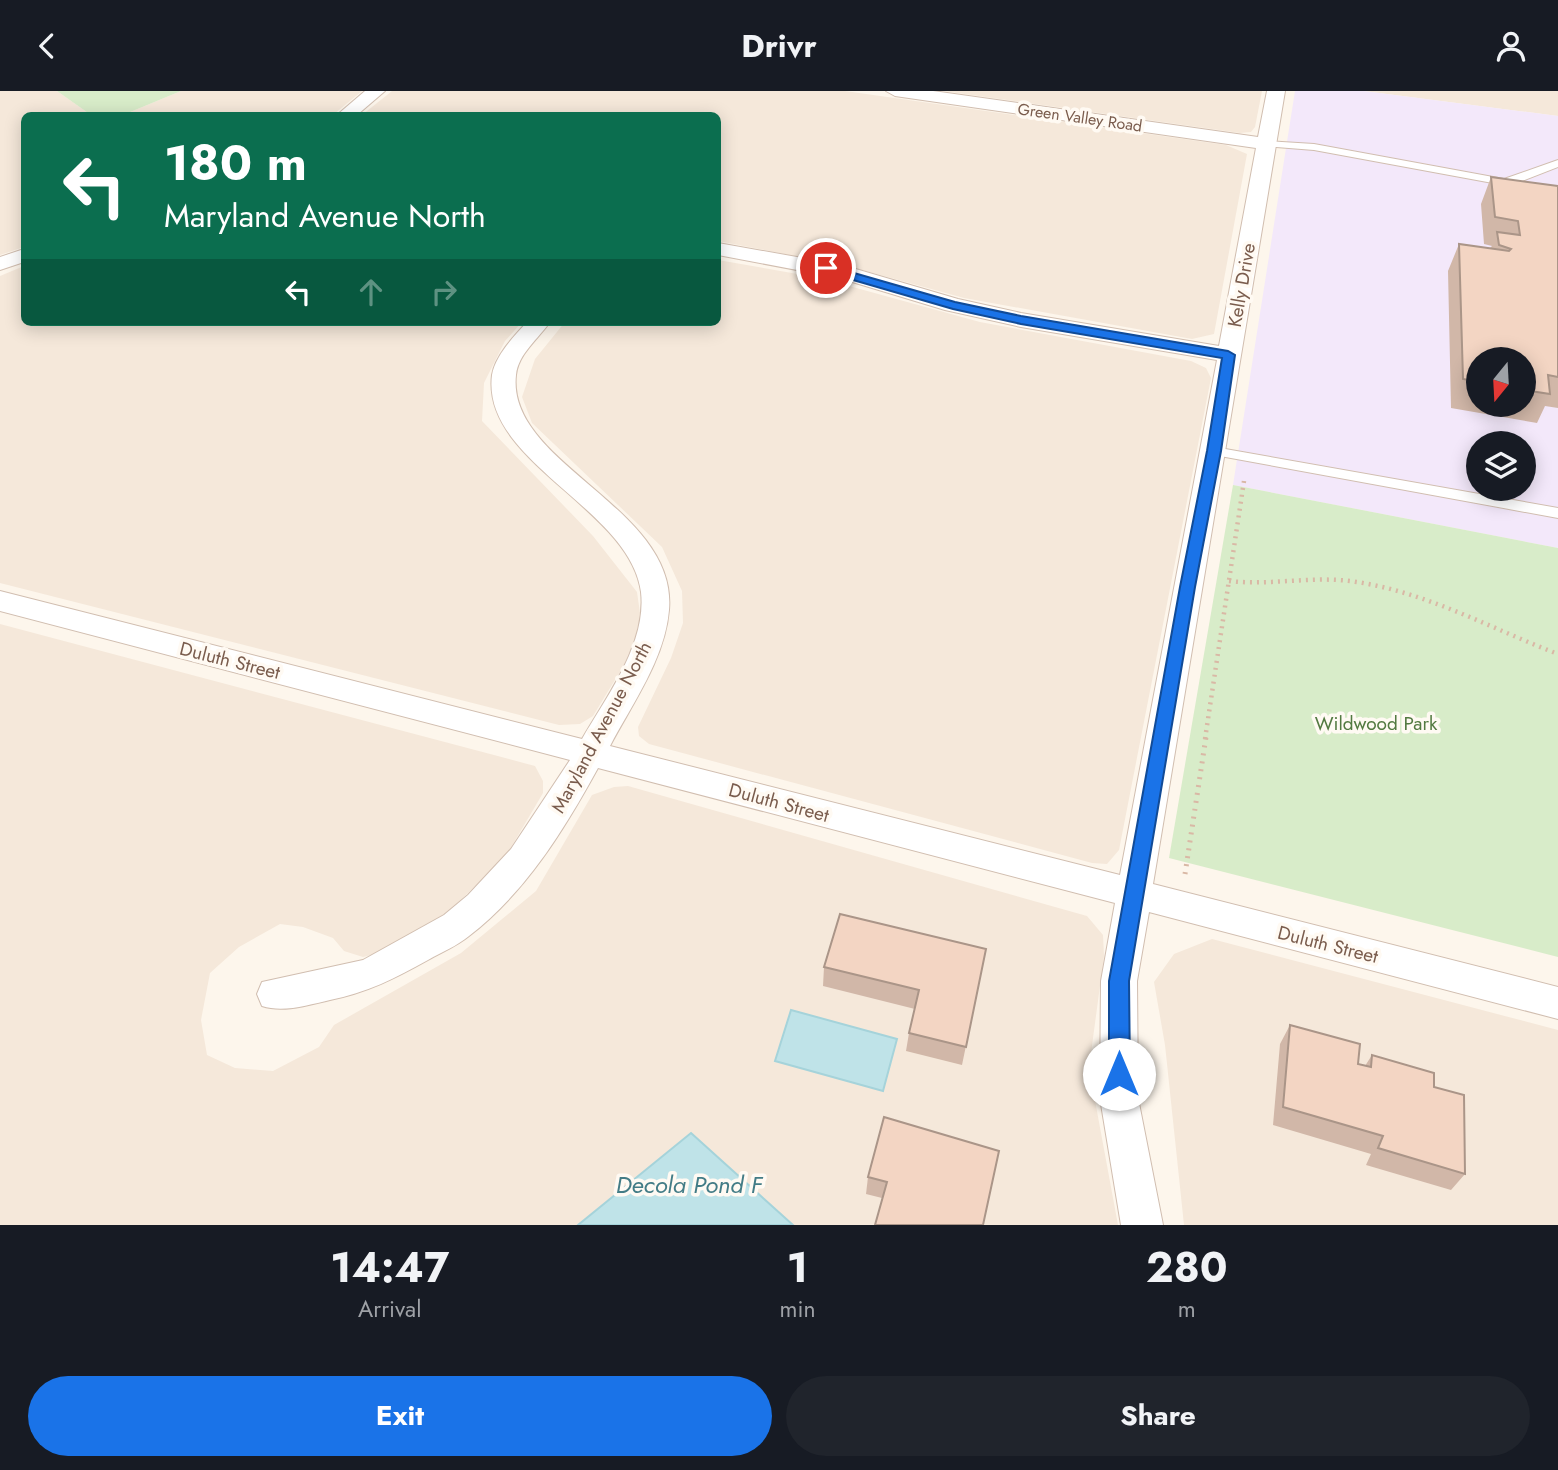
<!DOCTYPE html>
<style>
body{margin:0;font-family:Jost,sans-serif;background:#20242c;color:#f1f3f6;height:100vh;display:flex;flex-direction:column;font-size:26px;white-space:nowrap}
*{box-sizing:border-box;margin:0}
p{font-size:23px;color:#9ea1a6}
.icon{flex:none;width:38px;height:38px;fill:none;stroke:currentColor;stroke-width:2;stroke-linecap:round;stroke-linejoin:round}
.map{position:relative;height:1134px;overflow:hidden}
.panel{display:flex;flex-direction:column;background:#171b24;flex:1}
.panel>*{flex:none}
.banner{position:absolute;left:21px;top:21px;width:700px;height:214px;border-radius:10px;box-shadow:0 4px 18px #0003;background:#0b6e4f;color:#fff;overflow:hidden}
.needle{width:46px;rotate:198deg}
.fabs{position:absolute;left:1466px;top:256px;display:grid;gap:14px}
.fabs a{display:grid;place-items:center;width:70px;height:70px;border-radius:50%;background:#171b24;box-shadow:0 4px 18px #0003;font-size:35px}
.pin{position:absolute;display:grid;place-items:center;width:60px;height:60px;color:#fff;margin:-30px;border:4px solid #fff;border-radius:50%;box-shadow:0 2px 7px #0007}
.me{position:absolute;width:77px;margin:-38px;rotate:0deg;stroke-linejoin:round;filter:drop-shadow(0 0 5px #0008)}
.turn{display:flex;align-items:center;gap:24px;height:147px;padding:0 28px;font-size:32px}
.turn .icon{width:91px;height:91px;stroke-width:2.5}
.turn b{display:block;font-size:49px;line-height:60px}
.lanes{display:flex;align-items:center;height:66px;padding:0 28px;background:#0003;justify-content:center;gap:35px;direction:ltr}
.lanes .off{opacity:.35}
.eta{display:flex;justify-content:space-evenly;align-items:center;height:119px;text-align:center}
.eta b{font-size:42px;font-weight:700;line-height:49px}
.button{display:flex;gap:14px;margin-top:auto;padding:14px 28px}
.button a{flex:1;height:80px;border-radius:42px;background:#1a73e8;color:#fff;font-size:28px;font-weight:700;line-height:80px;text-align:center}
.button a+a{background:#20242c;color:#f1f3f6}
header{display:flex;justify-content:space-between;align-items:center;height:91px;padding:0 28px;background:#171b24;font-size:32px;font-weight:700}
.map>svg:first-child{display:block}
</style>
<header><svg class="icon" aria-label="back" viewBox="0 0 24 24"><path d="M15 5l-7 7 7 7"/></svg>Drivr<svg class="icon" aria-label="person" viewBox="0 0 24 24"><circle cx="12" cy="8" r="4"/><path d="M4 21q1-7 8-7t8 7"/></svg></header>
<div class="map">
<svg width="1558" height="1134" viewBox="0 0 1558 1134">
<rect width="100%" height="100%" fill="#fdf6ec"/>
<!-- residential -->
<g fill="#f5e8da">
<polygon points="0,0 57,0 91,24 24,24 24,156 0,164"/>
<polygon points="181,0 362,0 333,24 123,24"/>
<polygon points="392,0 845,0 1226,54 1247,63 1214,243 1192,248 964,207 851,176 718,150 718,24 362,24"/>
<polygon points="943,0 1262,0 1255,36 1251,41 1240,42"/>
<polygon points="1364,0 1558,0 1558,25"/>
<polygon points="718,169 820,187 980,231 1191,270 1206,277 1211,287 1119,759 1107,773 1092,772 649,653 639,645 638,636 671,567 683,532 682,500 662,456 532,332 522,306 535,268 565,231 718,231"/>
<polygon points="24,175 24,231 522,231 505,250 484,292 482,330 593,445 637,501 643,543 593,625 580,633 559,634 0,492 0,185"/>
<polygon points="0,533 535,675 543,690 543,702 506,765 440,829 396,858 363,866 344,860 333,847 303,836 280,833 239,856 210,882 201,929 207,964 235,977 273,980 319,956 334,934 461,862 536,800 592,704 614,696 628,695 1087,825 1103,844 1104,865 1089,977 1118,1134 0,1134"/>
<polygon points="1212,848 1558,939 1558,1134 1184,1134 1165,954 1154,891 1174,863"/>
</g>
<!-- education -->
<path fill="#f3e8fa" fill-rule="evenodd" d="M1295 0H1364L1558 25V457L1233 394ZM1479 268H1524V313H1479ZM1479 352H1524V397H1479Z"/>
<!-- green -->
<g fill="#d8ecc9">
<polygon points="57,0 181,0 123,24 91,24"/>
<polygon points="1233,394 1558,457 1558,866 1169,767"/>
</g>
<!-- water -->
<g fill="#bfe3e8" stroke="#a5d3da" stroke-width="2">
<polygon points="791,919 897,948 883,1000 775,970"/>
<polygon points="691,1042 793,1134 578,1134"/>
</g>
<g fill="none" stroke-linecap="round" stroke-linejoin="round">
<defs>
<g id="service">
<polygon points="1266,50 1314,53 1504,88 1558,69 1558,76 1509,95 1314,59 1262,55 1261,53"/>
<polygon points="1214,356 1558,417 1558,427 1209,363 1207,360"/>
</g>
<g id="minor">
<polygon points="365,0 385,0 357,24 337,24"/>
<path d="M886 0H933L1258 46 1267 0H1285L1153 793 1558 896V928L1149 821 1137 890 1138 1007 1163 1134H1121L1100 1007 1101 890 1115 812 598 677C564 739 526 801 469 845 457 855 442 861 428 869 396 887 366 902 330 909 308 914 283 922 262 915L257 903 262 891 363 869 444 824 468 804 511 758 570 669 0 520V500L582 648C606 606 647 553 641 501 630 417 481 371 492 284 495 265 514 245 527 231H550C539 247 518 263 516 284 506 373 678 416 669 519 665 568 632 613 610 655L1120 784 1217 269 1021 236 945 219 839 187 718 164V152L842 174 958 208 1021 222 1219 255 1256 57 895 5Z"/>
<polygon points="24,158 24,171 0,179 0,166"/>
</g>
</defs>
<!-- service casing -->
<use href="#service" stroke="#d1beb0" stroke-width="2"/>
<!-- minor casing -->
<use href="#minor" stroke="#d1beb0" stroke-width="2"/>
<!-- path-far1 -->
<g stroke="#d9b8a5" stroke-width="4.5" stroke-dasharray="2 5" stroke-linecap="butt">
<path d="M1229 490C1272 495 1314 484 1357 491 1428 502 1492 538 1558 563"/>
<polyline points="1205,648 1244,390"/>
</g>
<!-- path -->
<polyline stroke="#d9b8a5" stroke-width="5" stroke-dasharray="2 6" stroke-linecap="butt" points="1185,783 1206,646"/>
<!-- service -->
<use href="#service" fill="#fff" fill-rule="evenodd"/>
<!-- minor -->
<use href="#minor" fill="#fff" fill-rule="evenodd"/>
</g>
<!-- wall -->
<g fill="#d1b7a8" fill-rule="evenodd">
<path d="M1491 86 1558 95V317L1545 315 1537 332 1451 317 1448 180 1459 153 1490 157 1492 155 1484 153 1481 113ZM1479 268H1524V313H1479Z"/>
<polygon points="986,858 962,974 906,960 909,942 915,918 823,895 824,876"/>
<polygon points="1290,934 1358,973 1365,975 1372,964 1434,996 1465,1083 1451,1099 1366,1074 1371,1063 1273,1034 1280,953"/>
<polygon points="999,1060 882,1107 866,1103 868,1086"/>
</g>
<!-- building -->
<g fill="#f3d5c3" stroke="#aa9588" stroke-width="2">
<polygon points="1491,86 1558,95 1558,286 1548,284 1550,303 1524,299 1524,268 1479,268 1479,291 1463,288 1459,153 1509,160 1511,158 1499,154 1497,141 1520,144 1518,130 1495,126"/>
<polygon points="840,823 986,858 966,956 909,942 919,899 824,876"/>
<polygon points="1290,934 1360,953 1358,973 1371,976 1372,964 1434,982 1434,996 1464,1004 1465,1083 1378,1057 1383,1045 1283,1016"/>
<polygon points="884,1026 999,1060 983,1134 875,1134 887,1091 868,1086"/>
</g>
<!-- route -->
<polygon fill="#1a73e8" stroke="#114b97" stroke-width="2" points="826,174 955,211 1021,225 1228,260 1235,264 1221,360 1195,496 1129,890 1130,983 1127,990 1119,993 1112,990 1109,983 1109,890 1180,496 1207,360 1222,267 1021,233 953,218 822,180 822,175"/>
<g text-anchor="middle" stroke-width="7" stroke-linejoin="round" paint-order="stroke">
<!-- far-street labels -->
<g font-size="16" fill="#7a5c4d" stroke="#fffaf3">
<text transform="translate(1080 26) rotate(8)" y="6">Green Valley Road</text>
</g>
<!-- street labels -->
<g font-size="19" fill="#7a5c4d" stroke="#fffaf3">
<text transform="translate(1241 194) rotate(-80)" y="7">Kelly Drive</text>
<text transform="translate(230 569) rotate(14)" y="7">Duluth Street</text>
<text transform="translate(601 636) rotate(-62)" y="7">Maryland Avenue North</text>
<text transform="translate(779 711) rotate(15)" y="7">Duluth Street</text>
<text transform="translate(1328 853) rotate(14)" y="7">Duluth Street</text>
</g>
<!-- park labels -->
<g font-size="19" fill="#537a41" stroke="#fffaf3">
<text x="1376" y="639">Wildwood Park</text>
</g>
<!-- near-water labels -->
<g font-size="24" font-style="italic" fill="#437c86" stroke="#fffaf3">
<text x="689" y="1102">Decola Pond F</text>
</g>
</g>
</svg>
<div class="fabs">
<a><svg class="needle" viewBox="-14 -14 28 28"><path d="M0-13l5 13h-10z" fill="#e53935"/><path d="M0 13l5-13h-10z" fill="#9ea1a6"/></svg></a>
<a><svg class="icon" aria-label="layers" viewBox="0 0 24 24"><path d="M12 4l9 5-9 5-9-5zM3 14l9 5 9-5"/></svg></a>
</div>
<div class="pin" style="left:826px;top:177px;background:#d93025"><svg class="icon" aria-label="arrive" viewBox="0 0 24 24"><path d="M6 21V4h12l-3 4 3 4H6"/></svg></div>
<svg class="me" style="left:1119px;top:983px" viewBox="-20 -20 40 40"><circle r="19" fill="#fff"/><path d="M0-13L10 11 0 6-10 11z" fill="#1a73e8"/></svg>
<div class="banner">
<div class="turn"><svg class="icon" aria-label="left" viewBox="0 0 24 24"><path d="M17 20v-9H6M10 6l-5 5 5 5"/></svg><div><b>180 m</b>Maryland Avenue North</div></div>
<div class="lanes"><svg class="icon" aria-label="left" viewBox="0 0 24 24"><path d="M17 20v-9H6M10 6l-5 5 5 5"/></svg><svg class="icon off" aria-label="ahead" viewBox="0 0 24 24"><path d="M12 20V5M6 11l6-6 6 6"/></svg><svg class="icon off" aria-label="right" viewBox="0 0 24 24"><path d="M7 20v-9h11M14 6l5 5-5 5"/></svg></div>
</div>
</div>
<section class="panel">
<div class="eta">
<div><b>14:47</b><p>Arrival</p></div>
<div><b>1</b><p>min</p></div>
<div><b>280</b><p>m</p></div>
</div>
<div class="button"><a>Exit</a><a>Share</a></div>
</section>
